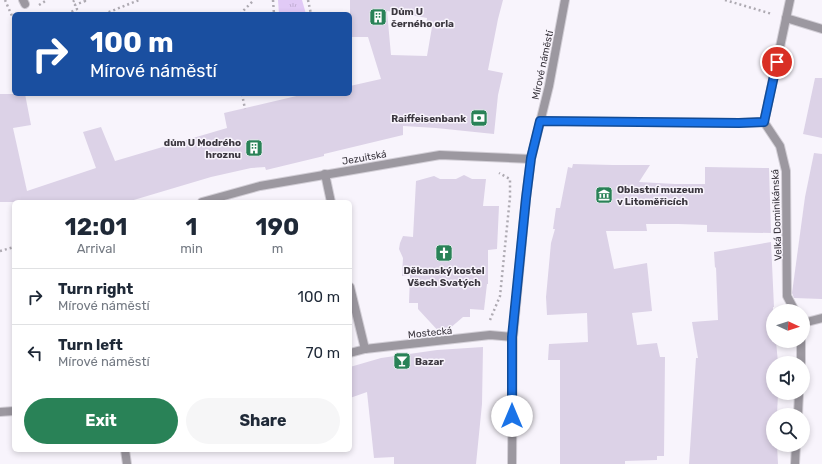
<!DOCTYPE html>
<meta charset="utf-8">
<style>
body{margin:0;font-family:Rubik,sans-serif;background:#f6f6f7;color:#1f2937;height:100vh;display:flex;flex-direction:column;font-size:15px;white-space:nowrap}
*{box-sizing:border-box;margin:0}
p{font-size:13px;color:#747a83}
.icon{flex:none;width:22px;height:22px;fill:none;stroke:currentColor;stroke-width:2;stroke-linecap:round;stroke-linejoin:round}
.map{position:relative;flex:1;overflow:hidden}
.details{position:absolute;left:12px;top:200px;width:340px;height:252px;display:flex;flex-direction:column;background:#fff;border-radius:6px;box-shadow:0 2px 6px #0003}
.details>*{flex:none}
.hud{position:absolute;left:12px;top:12px;width:340px;height:84px;border-radius:6px;box-shadow:0 2px 6px #0003;background:#1a4fa0;color:#fff;overflow:hidden}
.needle{width:26px;rotate:93deg}
.fabs{position:absolute;left:766px;top:304px;display:grid;gap:8px}
.fabs a{display:grid;place-items:center;width:44px;height:44px;border-radius:50%;background:#fff;box-shadow:0 2px 6px #0003;font-size:20px}
.pin{position:absolute;display:grid;place-items:center;width:34px;height:34px;color:#fff;margin:-17px;border:2px solid #fff;border-radius:50%;box-shadow:0 1px 4px #0007}
.me{position:absolute;width:44px;margin:-22px;rotate:0deg;stroke-linejoin:round;filter:drop-shadow(0 0 3px #0008)}
.turn{display:flex;align-items:center;gap:14px;height:84px;padding:0 12px;font-size:18px}
.turn .icon{width:52px;height:52px;stroke-width:2.5}
.turn b{display:block;font-size:28px;line-height:34px}
.eta{display:flex;justify-content:space-evenly;align-items:center;height:68px;text-align:center}
.eta b{font-size:24px;font-weight:700;line-height:28px}
.action{display:flex;gap:8px;margin-top:auto;padding:8px 12px}
.action a{flex:1;height:46px;border-radius:24px;background:#298257;color:#fff;font-size:16px;font-weight:700;line-height:46px;text-align:center}
.action a+a{background:#f6f6f7;color:#1f2937}
ul{padding:0;list-style:none}
li{display:flex;align-items:center;gap:12px;height:56px;padding:0 12px;border-top:1px solid #e0e1e3}
li div{flex:1}
li b{display:block;font-size:15px}
li em{font-style:normal}
.map>svg:first-child{display:block}
</style>
<div class="map">
<svg width="822" height="464" viewBox="0 0 822 464">
<defs>
<pattern id="grass-tufts" width="24" height="20" patternUnits="userSpaceOnUse"><rect width="24" height="20" fill="#e1caf6"/><path d="M3 7l-1-3M5 7V3M7 7l1-3M15 17l-1-3M17 17v-4M19 17l1-3" fill="none" stroke="#c2aed4"/></pattern>
</defs>
<rect width="100%" height="100%" fill="#f8f4fc"/>
<!-- grass -->
<polygon fill="url(#grass-tufts)" points="278,0 302,0 306,14 279,14"/>
<!-- building -->
<g fill="#dcd2e7" fill-rule="evenodd">
<path d="M350 0H503L498 19 488 70 503 73 498 95 494 134 436 128 403 126V135L324 154V156L266 170 265 167 251 168 211 177 127 202H0V94H25L31 125 13 128 27 191 96 168 83 132 101 127 115 161 227 128 224 113 305 94H350V86L381 79 368 37H350ZM387 11 427 18 426 25 432 27 427 56 391 55Z"/>
<polygon points="815,78 822,78 822,138 803,134"/>
<polygon points="814,153 822,154 822,299 794,298 792,293 805,197"/>
<polygon points="573,164 613,165 650,165 639,182 675,184 705,184 705,167 769,168 771,233 707,232 707,225 678,224 646,224 647,231 606,231 614,269 647,263 652,311 632,313 637,345 657,343 660,357 665,357 664,456 657,456 657,460 625,461 625,464 560,464 560,360 548,360 549,344 588,342 587,313 547,315 546,297 551,243 555,229 553,229 556,208 560,208 568,167 572,168"/>
<polygon points="464,175 472,179 486,179 483,206 499,206 497,249 488,250 488,284 487,284 484,310 470,309 470,317 463,317 442,335 418,309 418,303 409,303 410,275 402,276 403,258 399,249 400,243 403,236 413,237 416,181 434,176 440,179 456,179"/>
<polygon points="771,242 774,307 773,307 773,341 776,341 778,363 773,363 773,393 778,393 777,415 773,415 773,445 777,445 778,464 689,464 696,358 698,358 692,322 718,320 716,267 715,268 714,252"/>
<polygon points="483,347 482,404 476,464 394,464 394,457 374,458 367,392 350,398 350,367 381,358 437,350"/>
</g>
<g fill="none" stroke-linecap="round" stroke-linejoin="round">
<defs>
<polyline id="service" points="23,0 25,4"/>
<polyline id="pedestrian" points="786,18 822,29"/>
<g id="minor">
<polyline points="540,121 739,123 764,122"/>
<polyline points="764,122 780,146 786,171 787,296 795,311"/>
<polyline points="764,122 790,0"/>
<polyline points="325,174 331,202"/>
<polyline points="202,202 260,186 440,155 531,159"/>
<polyline points="350,287 365,349"/>
<polyline points="803,323 822,318"/>
<polyline points="350,353 365,349 490,335 513,337"/>
<polyline points="801,363 801,341"/>
<polyline points="0,412 14,411"/>
<polyline points="798,415 799,393"/>
<polyline points="125,450 127,464"/>
<polyline points="512,464 513,337 526,198 531,159 549,86 565,0"/>
<polyline points="795,464 796,445"/>
</g>
</defs>
<!-- service casing -->
<use href="#service" stroke="#d2ced6" stroke-width="10"/>
<!-- pedestrian casing -->
<use href="#pedestrian" stroke="#d2ced6" stroke-width="10"/>
<!-- minor casing -->
<use href="#minor" stroke="#d2ced6" stroke-width="10"/>
<!-- path -->
<g stroke="#aeaab2" stroke-width="2.5" stroke-dasharray="2 3" stroke-linecap="butt">
<polyline points="5,0 12,16 14,16"/>
<polyline points="73,0 74,1 77,0"/>
<polyline points="273,0 274,14"/>
<polyline points="308,0 311,14"/>
<polyline points="725,0 772,14"/>
<polyline points="39,5 47,0"/>
<polyline points="67,14 77,9 75,5 85,1 84,0"/>
<polyline points="104,14 139,0"/>
<polyline points="159,14 160,14"/>
<polyline points="240,14 254,0"/>
<polyline points="215,94 226,94"/>
<polyline points="242,94 245,109"/>
<polyline points="0,251 14,247"/>
<polyline points="490,320 500,296 510,197 510,179 499,173"/>
</g>
<!-- service -->
<use href="#service" stroke="#9c98a0" stroke-width="8"/>
<!-- pedestrian -->
<use href="#pedestrian" stroke="#9c98a0" stroke-width="8"/>
<!-- minor -->
<use href="#minor" stroke="#9c98a0" stroke-width="8"/>
</g>
<g fill="none" stroke-linecap="round" stroke-linejoin="round">
<defs>
<polyline id="route" points="512,416 512,337 526,198 531,158 540,121 739,123 764,122 777,62"/>
</defs>
<!-- route casing -->
<use href="#route" stroke="#114b97" stroke-width="10"/>
<!-- route -->
<use href="#route" stroke="#1a73e8" stroke-width="7"/>
</g>
<!-- icons -->
<defs>
<symbol id="building-square" viewBox="-11 -11 22 22"><rect x="-9" y="-9" width="18" height="18" rx="4" fill="#298257" stroke="#f8f4fc"/><path d="M-4-6H4V6H1V3H-1V6H-4ZM-2.5-4.3h1.7v1.8h-1.7ZM.8-4.3h1.7v1.8H.8ZM-2.5-1h1.7V.8h-1.7ZM.8-1h1.7V.8H.8Z" fill="#fff"/></symbol>
<symbol id="bank-square" viewBox="-11 -11 22 22"><rect x="-9" y="-9" width="18" height="18" rx="4" fill="#298257" stroke="#f8f4fc"/><path d="M-6-4H6V4H-6ZM0-2.3a2.3 2.3 0 1 0 0 4.6a2.3 2.3 0 1 0 0-4.6Z" fill="#fff"/></symbol>
<symbol id="museum-square" viewBox="-11 -11 22 22"><rect x="-9" y="-9" width="18" height="18" rx="4" fill="#298257" stroke="#f8f4fc"/><path d="M0-6L6-3V-2H-6V-3ZM-5-1h2V3h-2ZM-1-1h2V3h-2ZM3-1h2V3H3ZM-6 4H6V6H-6Z" fill="#fff"/></symbol>
<symbol id="church-square" viewBox="-11 -11 22 22"><rect x="-9" y="-9" width="18" height="18" rx="4" fill="#298257" stroke="#f8f4fc"/><path d="M-1.2-6h2.4v3.5h3.3v2.4h-3.3V6h-2.4V-.1h-3.3v-2.4h3.3Z" fill="#fff"/></symbol>
<symbol id="bar-square" viewBox="-11 -11 22 22"><rect x="-9" y="-9" width="18" height="18" rx="4" fill="#298257" stroke="#f8f4fc"/><path d="M-6-5H6L.8 .8V4.5H3.5V6h-7V4.5H-.8V.8Z" fill="#fff"/></symbol>
</defs>
<g fill-rule="evenodd">
<use href="#building-square" x="368" y="7" width="20" height="20"/>
<use href="#bank-square" x="469" y="108" width="20" height="20"/>
<use href="#building-square" x="244" y="138" width="20" height="20"/>
<use href="#museum-square" x="594" y="185" width="20" height="20"/>
<use href="#church-square" x="434" y="243" width="20" height="20"/>
<use href="#bar-square" x="392" y="351" width="20" height="20"/>
</g>
<g text-anchor="middle" stroke-width="3" stroke-linejoin="round" paint-order="stroke">
<!-- poi labels -->
<g font-size="10" font-weight="bold" fill="#3b373f" stroke="#f8f4fc" text-anchor="start">
<text x="391" y="15">Dům U<tspan x="391" dy="12">černého orla</tspan></text>
<text x="466" y="122" text-anchor="end">Raiffeisenbank</text>
<text x="241" y="146" text-anchor="end">dům U Modrého<tspan x="241" dy="12">hroznu</tspan></text>
<text x="617" y="193">Oblastní muzeum<tspan x="617" dy="12">v Litoměřicích</tspan></text>
<text x="444" y="274" text-anchor="middle">Děkanský kostel<tspan x="444" dy="12">Všech Svatých</tspan></text>
<text x="415" y="365">Bazar</text>
</g>
<!-- street labels -->
<g font-size="10" fill="#3b373f" stroke="#f8f4fc">
<text transform="translate(542 65) rotate(-78)" y="4">Mírové náměstí</text>
<text transform="translate(364 157) rotate(-10)" y="4">Jezuitská</text>
<text transform="translate(776 215) rotate(-92)" y="4">Velká Dominikánská</text>
<text transform="translate(430 332) rotate(-6)" y="4">Mostecká</text>
</g>
</g>
</svg>
<div class="fabs">
<a><svg class="needle" viewBox="-14 -14 28 28"><path d="M0-13l5 13h-10z" fill="#e53935"/><path d="M0 13l5-13h-10z" fill="#747a83"/></svg></a>
<a><svg class="icon" aria-label="sound" viewBox="0 0 24 24"><path d="M4 9h4l5-4v14l-5-4H4zM17 9q2 3 0 6"/></svg></a>
<a><svg class="icon" aria-label="search" viewBox="0 0 24 24"><circle cx="10" cy="10" r="6"/><path d="M15 15l6 6"/></svg></a>
</div>
<div class="pin" style="left:777px;top:62px;background:#d93025"><svg class="icon" aria-label="arrive" viewBox="0 0 24 24"><path d="M6 21V4h12l-3 4 3 4H6"/></svg></div>
<svg class="me" style="left:512px;top:416px" viewBox="-20 -20 40 40"><circle r="19" fill="#fff"/><path d="M0-13L10 11 0 6-10 11z" fill="#1a73e8"/></svg>
<div class="hud">
<div class="turn"><svg class="icon" aria-label="right" viewBox="0 0 24 24"><path d="M7 20v-9h11M14 6l5 5-5 5"/></svg><div><b>100 m</b>Mírové náměstí</div></div>
</div>
<section class="details">
<div class="eta">
<div><b>12:01</b><p>Arrival</p></div>
<div><b>1</b><p>min</p></div>
<div><b>190</b><p>m</p></div>
</div>
<ul>
<li><svg class="icon" aria-label="right" viewBox="0 0 24 24"><path d="M7 20v-9h11M14 6l5 5-5 5"/></svg><div><b>Turn right</b><p>Mírové náměstí</p></div><em>100 m</em></li>
<li><svg class="icon" aria-label="left" viewBox="0 0 24 24"><path d="M17 20v-9H6M10 6l-5 5 5 5"/></svg><div><b>Turn left</b><p>Mírové náměstí</p></div><em>70 m</em></li>
</ul>
<div class="action"><a>Exit</a><a>Share</a></div>
</section>
</div>
